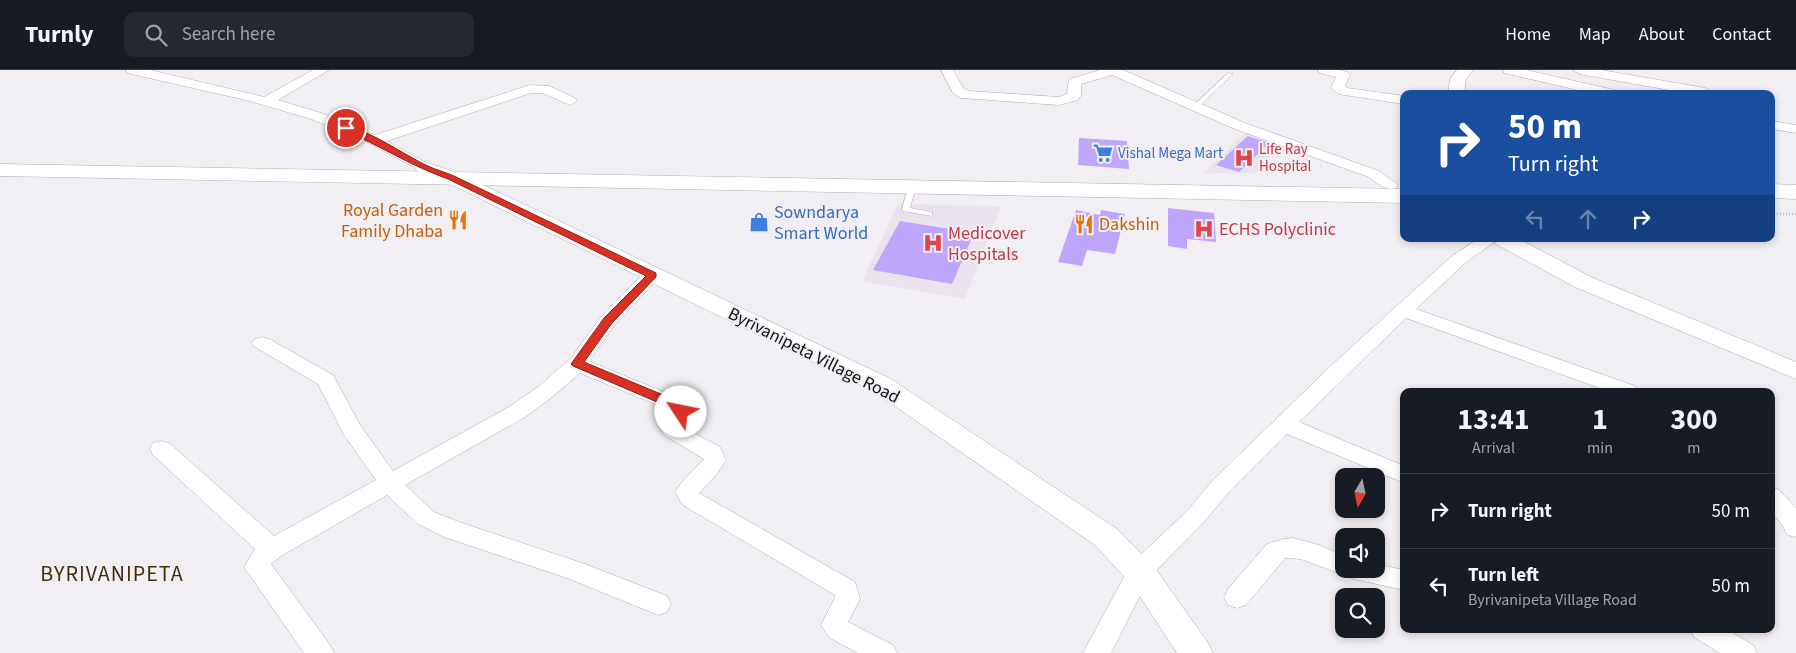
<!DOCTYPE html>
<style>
body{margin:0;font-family:"Source Sans 3",sans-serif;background:#242831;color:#f1f3f6;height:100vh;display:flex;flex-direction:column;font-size:19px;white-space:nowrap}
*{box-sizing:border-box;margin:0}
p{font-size:16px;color:#9ea1a6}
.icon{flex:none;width:28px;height:28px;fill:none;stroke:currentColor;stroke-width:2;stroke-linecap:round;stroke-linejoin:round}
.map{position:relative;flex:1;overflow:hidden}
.drawer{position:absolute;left:1400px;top:318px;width:375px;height:245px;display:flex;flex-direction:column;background:#171b24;border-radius:10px;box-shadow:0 2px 8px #0003}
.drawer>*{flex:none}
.top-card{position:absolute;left:1400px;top:20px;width:375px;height:152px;border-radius:10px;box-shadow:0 2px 8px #0003;background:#1a4fa0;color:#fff;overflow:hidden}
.needle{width:32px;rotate:189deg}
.fabs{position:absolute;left:1335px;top:398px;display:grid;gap:10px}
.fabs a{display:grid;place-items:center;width:50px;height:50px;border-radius:10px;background:#171b24;box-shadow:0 2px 8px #0003;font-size:25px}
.pin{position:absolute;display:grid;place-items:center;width:42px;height:42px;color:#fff;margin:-21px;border:2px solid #fff;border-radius:50%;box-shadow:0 1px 5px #0007}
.me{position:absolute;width:55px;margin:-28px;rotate:304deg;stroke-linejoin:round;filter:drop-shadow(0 0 4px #0008)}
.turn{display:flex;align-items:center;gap:18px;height:105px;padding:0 25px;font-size:22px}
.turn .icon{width:65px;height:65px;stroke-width:2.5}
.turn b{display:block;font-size:35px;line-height:42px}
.lanes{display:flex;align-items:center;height:48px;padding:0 25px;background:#0003;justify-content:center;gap:25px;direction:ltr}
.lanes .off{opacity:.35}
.eta{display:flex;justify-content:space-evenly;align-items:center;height:85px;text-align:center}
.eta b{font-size:30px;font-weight:700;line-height:35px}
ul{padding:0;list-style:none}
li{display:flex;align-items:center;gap:15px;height:75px;padding:0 25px;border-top:1px solid #363941}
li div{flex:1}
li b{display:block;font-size:19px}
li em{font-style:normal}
header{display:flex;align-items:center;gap:30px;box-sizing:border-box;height:70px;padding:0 25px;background:#171b24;border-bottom:1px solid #363941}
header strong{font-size:24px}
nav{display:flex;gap:28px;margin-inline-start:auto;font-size:18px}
.search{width:350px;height:45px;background:#242831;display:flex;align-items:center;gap:12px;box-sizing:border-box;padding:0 18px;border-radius:10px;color:#9ea1a6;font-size:19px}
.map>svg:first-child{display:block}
</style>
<header>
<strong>Turnly</strong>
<div class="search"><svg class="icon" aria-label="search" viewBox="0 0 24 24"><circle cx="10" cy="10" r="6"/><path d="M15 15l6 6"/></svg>Search here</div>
<nav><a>Home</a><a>Map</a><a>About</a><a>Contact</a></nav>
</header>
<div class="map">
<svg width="1796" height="583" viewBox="0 0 1796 583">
<rect width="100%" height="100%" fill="#f2eff4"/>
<!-- built -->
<g fill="#eae3ee">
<polygon points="1247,61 1284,74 1254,103 1204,103"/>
<polygon points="898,134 1001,136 965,229 862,211"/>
</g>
<!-- building -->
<g fill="#bea6fc">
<polygon points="1248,66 1269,73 1239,102 1216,95"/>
<polygon points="1079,68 1127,71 1129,99 1078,95"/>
<polygon points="1168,138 1214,143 1216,172 1187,169 1187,179 1168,176"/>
<polygon points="1076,140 1100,145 1101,140 1125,144 1115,184 1087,180 1082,196 1058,192"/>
<polygon points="900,151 974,163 952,214 873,200"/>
</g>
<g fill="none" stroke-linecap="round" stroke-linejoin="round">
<defs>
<g id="service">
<polygon points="1228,3 1233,4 1197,38 1193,38 1193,36"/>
<polygon points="909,114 915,114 916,116 910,138 932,142 932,146 903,141 902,139"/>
</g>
<g id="minor">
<polygon points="126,0 150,0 264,27 313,0 329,0 278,30 321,43 375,65 530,15 549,16 575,28 577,31 570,35 542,23 531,23 387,71 430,95 433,98 430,101 425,103 369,73 311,49 250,31 127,3"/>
<path d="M941 0H953L963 18 969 21 1059 27 1067 24 1068 14 1070 9 1100 0H1123L1245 53 1379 101 1398 115 1396 118C1385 121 1377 113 1369 107L1235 59 1112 5 1081 14V25L1078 30 1059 35 961 28 953 23Z"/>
<polygon points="1318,0 1339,0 1348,2 1350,5 1345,16 1347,18 1404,26 1404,34 1338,24 1331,17 1336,7 1319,3"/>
<polygon points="1503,0 1526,0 1619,21 1621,24 1595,24 1504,3"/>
<polygon points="1573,0 1601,0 1705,18 1712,22 1711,24 1692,24 1579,4"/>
<polygon points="1771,51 1796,55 1796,63 1771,59"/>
<polygon points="1478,169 1498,169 1464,194 1416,239 1635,316 1638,321 1608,321 1406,248 1299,352 1404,396 1404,413 1287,364 1228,423 1204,452 1149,508 1111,583 1083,583 1131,494 1188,440 1212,411 1334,293 1452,186"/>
<polygon points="652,200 658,201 661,205 615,255 589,291 683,330 692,342 681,356 720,377 726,390 716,405 699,423 855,512 860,529 848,552 893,575 897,583 858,583 830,568 821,555 834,530 835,525 683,435 675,422 682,412 704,389 664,365 658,356 670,341 669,340 580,303 552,327 525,347 405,415 434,442 462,453 585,494 667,526 671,534 667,542 658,545 567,508 444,467 418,454 387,425 281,486 271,494 330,575 334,583 304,583 244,497 255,479 153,385 150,379 153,373 161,371 169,373 274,466 376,410 344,365 318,314 255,277 252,273 255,269 262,267 269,269 333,305 360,355 393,401 509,337 538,317 570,289 601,247 646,201"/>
<polygon points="1771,417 1779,420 1796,438 1796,467 1787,465 1782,454 1771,442"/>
<polygon points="1293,468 1319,475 1344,486 1344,499 1376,499 1376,494 1404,500 1404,520 1354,509 1301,489 1285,488 1246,535 1237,538 1228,535 1224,527 1228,519 1267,474 1284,469"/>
<polygon points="1690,559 1726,559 1753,575 1757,583 1720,583 1694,567"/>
</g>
<g id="tertiary">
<polygon points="1457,0 1473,0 1466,9 1464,24 1448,24 1450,9"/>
<polygon points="425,92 458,103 891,309 1117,459 1155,498 1208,573 1213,583 1177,583 1133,516 1095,475 873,321 444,111 418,102 415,98 418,94"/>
<polygon points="1493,169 1519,169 1591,207 1796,292 1796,309 1575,217 1496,174"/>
</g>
<g id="secondary">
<polygon points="0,94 1404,119 1404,133 0,106"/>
<polygon points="1771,114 1796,115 1796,129 1771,128"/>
</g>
</defs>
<!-- service casing -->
<use href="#service" stroke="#afacb1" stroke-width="1"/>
<!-- minor casing -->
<use href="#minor" stroke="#afacb1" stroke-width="1"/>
<!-- tertiary casing -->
<use href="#tertiary" stroke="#afacb1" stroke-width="1"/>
<!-- secondary casing -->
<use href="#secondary" stroke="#afacb1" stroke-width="1"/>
<!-- path -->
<polyline stroke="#89878b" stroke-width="2.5" stroke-dasharray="0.5 2.5" stroke-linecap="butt" points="1771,144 1796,144"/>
<!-- service -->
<use href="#service" fill="#fff" fill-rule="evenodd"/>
<!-- minor -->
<use href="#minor" fill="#fff" fill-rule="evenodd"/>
<!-- tertiary -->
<use href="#tertiary" fill="#fff" fill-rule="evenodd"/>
<!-- secondary -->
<use href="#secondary" fill="#fff" fill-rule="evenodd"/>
</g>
<!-- route -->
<path fill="#d93025" stroke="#8d1f18" d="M343 57C361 54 409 88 428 96 436 100 445 102 454 106L656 203V207L612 253 584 292 680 332 687 342 685 345H677L671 338 573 296 571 294 604 248 646 206 448 109C411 96 379 75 343 60Z"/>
<!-- icons -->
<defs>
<symbol id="supermarket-bare" viewBox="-9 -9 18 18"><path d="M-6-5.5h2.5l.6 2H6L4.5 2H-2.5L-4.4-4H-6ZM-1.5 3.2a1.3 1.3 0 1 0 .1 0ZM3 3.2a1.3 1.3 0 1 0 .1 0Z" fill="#3f7fe0" stroke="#f2eff4" stroke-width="2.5" paint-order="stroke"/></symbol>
<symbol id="hospital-bare" viewBox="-9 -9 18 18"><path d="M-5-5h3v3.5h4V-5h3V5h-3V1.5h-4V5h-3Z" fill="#e0444e" stroke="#f2eff4" stroke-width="2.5" paint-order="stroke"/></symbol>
<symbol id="restaurant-bare" viewBox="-9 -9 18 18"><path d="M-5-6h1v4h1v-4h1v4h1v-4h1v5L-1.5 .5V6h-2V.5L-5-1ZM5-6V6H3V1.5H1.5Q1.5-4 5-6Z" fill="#e8710a" stroke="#f2eff4" stroke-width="2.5" paint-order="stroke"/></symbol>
<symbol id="shop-bare" viewBox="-9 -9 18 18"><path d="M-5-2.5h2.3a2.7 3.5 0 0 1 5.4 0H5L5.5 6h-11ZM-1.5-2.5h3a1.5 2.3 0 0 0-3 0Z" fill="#3f7fe0" stroke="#f2eff4" stroke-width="2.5" paint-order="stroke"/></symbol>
</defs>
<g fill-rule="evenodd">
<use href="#supermarket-bare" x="1089" y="69" width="28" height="28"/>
<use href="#hospital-bare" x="1230" y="74" width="28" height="28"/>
<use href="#restaurant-bare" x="444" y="136" width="28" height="28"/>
<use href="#shop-bare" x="745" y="138" width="28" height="28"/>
<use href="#restaurant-bare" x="1070" y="140" width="28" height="28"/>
<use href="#hospital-bare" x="1190" y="145" width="28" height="28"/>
<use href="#hospital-bare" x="919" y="159" width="28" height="28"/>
</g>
<g text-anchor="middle" stroke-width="4" stroke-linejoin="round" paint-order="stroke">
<!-- far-health labels -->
<g font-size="15" fill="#be3a42" stroke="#f2eff4" text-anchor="start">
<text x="1259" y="84">Life Ray<tspan x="1259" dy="17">Hospital</tspan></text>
</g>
<!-- far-shop labels -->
<g font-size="15" fill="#366cbe" stroke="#f2eff4" text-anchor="start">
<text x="1118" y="88">Vishal Mega Mart</text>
</g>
<!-- food labels -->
<g font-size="18" fill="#c56008" stroke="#f2eff4" text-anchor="end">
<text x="443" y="146">Royal Garden<tspan x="443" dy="21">Family Dhaba</tspan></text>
<text x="1099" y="160" text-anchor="start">Dakshin</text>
</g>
<!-- shop labels -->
<g font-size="18" fill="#366cbe" stroke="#f2eff4" text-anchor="start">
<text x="774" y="148">Sowndarya<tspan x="774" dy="21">Smart World</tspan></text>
</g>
<!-- health labels -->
<g font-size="18" fill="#be3a42" stroke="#f2eff4" text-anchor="start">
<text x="1219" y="165">ECHS Polyclinic</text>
<text x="948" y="169">Medicover<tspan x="948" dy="21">Hospitals</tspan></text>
</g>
<!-- street labels -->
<g font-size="18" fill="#111012" stroke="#f2eff4">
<text transform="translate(814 285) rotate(27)" y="6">Byrivanipeta Village Road</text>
</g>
<!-- near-neighbourhood labels -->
<g font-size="22" letter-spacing="1" fill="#433008" stroke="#f2eff4">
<text x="112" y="511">BYRIVANIPETA</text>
</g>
</g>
</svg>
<div class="fabs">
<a><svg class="needle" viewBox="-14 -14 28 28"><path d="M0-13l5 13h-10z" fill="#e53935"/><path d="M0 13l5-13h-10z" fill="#9ea1a6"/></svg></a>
<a><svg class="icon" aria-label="sound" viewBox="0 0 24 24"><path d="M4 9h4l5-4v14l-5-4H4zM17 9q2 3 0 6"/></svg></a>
<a><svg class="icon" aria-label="search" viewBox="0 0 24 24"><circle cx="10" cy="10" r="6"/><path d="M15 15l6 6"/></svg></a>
</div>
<div class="pin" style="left:346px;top:58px;background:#d93025"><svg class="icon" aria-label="arrive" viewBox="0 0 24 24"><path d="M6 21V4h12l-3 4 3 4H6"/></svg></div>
<svg class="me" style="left:681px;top:342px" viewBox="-20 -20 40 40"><circle r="19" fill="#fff"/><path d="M0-13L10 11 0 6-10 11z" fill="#d93025"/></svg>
<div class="top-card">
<div class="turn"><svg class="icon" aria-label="right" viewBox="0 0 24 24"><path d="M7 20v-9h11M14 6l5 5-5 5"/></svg><div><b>50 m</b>Turn right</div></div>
<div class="lanes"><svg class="icon off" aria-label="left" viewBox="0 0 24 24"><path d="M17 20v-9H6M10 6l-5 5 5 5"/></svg><svg class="icon off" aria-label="ahead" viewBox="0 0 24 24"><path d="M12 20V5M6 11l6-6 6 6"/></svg><svg class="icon" aria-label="right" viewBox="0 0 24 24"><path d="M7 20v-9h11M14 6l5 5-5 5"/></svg></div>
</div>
<section class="drawer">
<div class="eta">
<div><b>13:41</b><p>Arrival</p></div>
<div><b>1</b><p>min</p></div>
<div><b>300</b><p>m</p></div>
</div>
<ul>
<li><svg class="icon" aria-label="right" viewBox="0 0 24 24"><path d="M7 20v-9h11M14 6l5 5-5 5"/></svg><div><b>Turn right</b></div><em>50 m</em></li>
<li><svg class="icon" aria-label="left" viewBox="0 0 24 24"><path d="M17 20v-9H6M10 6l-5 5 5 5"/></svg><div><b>Turn left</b><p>Byrivanipeta Village Road</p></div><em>50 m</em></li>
</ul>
</section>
</div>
